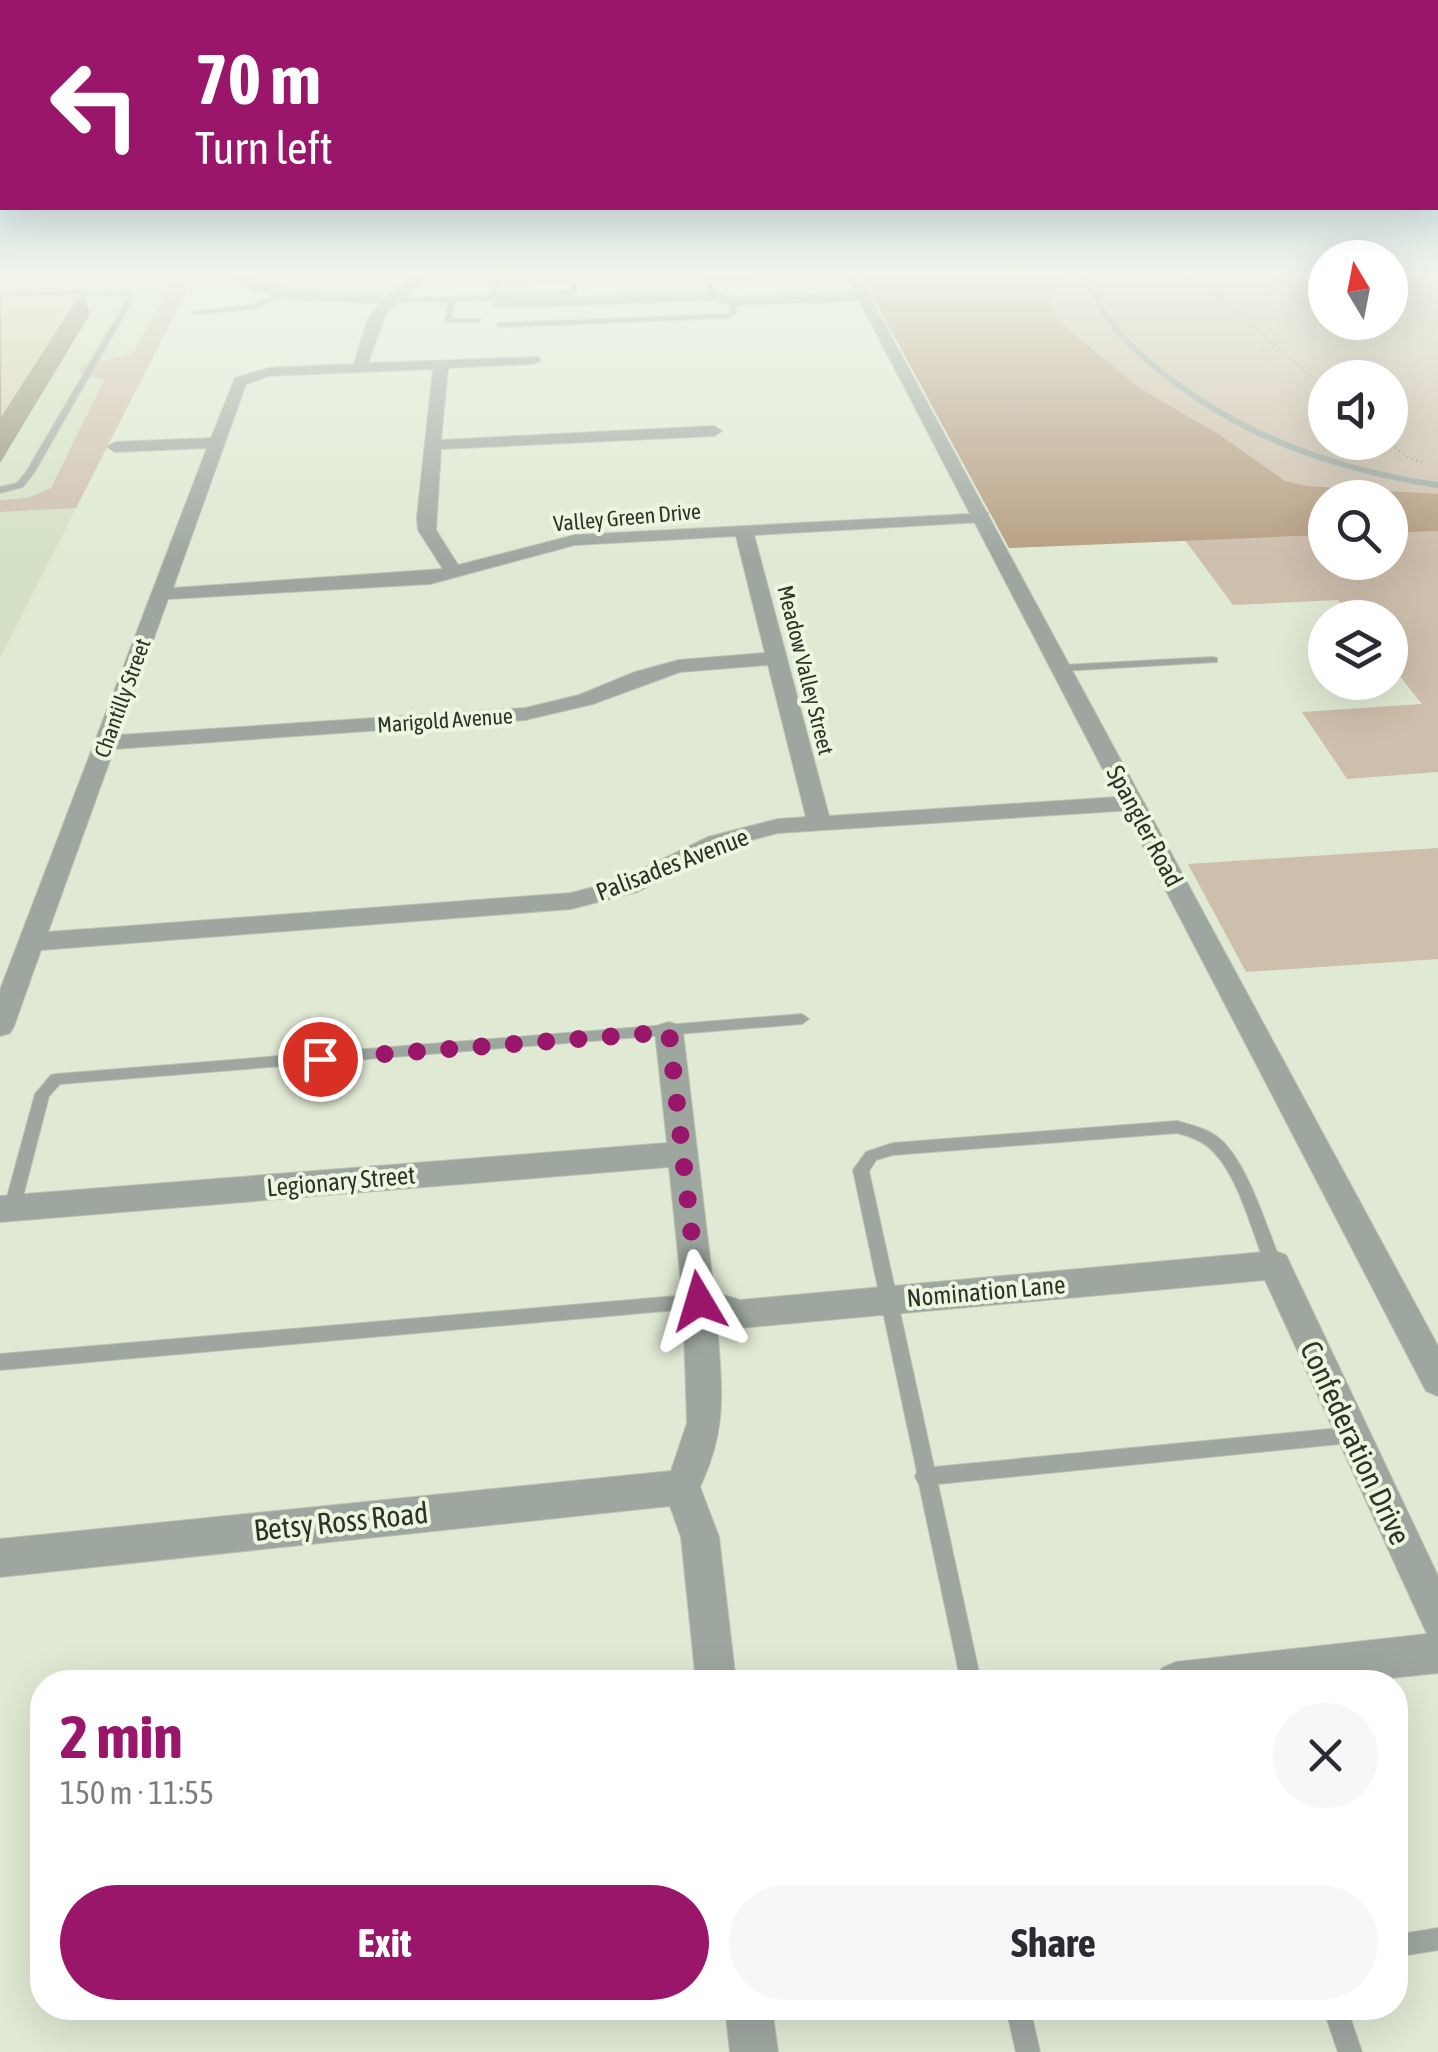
<!DOCTYPE html>
<meta charset="utf-8">
<style>
body{margin:0;font-family:"Asap Condensed",sans-serif;background:#f7f7f7;color:#2b2b33;height:100vh;display:flex;flex-direction:column;font-size:38px;white-space:nowrap}
*{box-sizing:border-box;margin:0}
p{font-size:32px;color:#7c7c81}
.icon{flex:none;width:55px;height:55px;fill:none;stroke:currentColor;stroke-width:2;stroke-linecap:round;stroke-linejoin:round}
.map{position:relative;flex:1;overflow:hidden}
.panel{position:absolute;left:30px;top:1670px;width:1378px;height:350px;display:flex;flex-direction:column;background:#fff;border-radius:40px;box-shadow:0 10px 40px #0002}
.panel>*{flex:none}
.banner{position:absolute;left:0px;top:0px;width:1440px;height:210px;box-shadow:0 10px 40px #0002;background:#9a166a;color:#fff;overflow:hidden}
.needle{width:65px;rotate:350deg}
.buttons{position:absolute;left:1308px;top:240px;display:grid;gap:20px}
.buttons a{display:grid;place-items:center;width:100px;height:100px;border-radius:50%;background:#fff;box-shadow:0 10px 40px #0002;font-size:50px}
.pin{position:absolute;display:grid;place-items:center;width:85px;height:85px;color:#fff;margin:-42px;border:5px solid #fff;border-radius:50%;box-shadow:0 2px 10px #0007}
.me{position:absolute;width:110px;margin:-55px;rotate:353deg;stroke-linejoin:round;filter:drop-shadow(0 0 8px #0008)}
.turn{display:flex;align-items:center;gap:35px;height:210px;padding:0 30px;font-size:45px}
.turn .icon{width:130px;height:130px;stroke-width:2.5}
.turn b{display:block;font-size:70px;line-height:85px}
.round{display:grid;place-items:center;flex:none;width:105px;height:105px;border-radius:52px;background:#f7f7f7}
.head{display:flex;align-items:center;justify-content:space-between;height:170px;padding:0 30px}
h1{font-size:60px;font-weight:700;line-height:75px;color:#9a166a}
.action{display:flex;gap:20px;margin-top:auto;padding:20px 30px}
.action a{flex:1;height:115px;border-radius:60px;background:#9a166a;color:#fff;font-size:40px;font-weight:700;line-height:115px;text-align:center}
.action a+a{background:#f7f7f7;color:#2b2b33}
.map>svg:first-child{display:block}
</style>
<div class="map">
<svg width="1438" height="2052" viewBox="0 0 1438 2052">
<rect width="100%" height="100%" fill="#dfe9d3"/>
<!-- built -->
<g fill="#d4e1c4">
<polygon points="0,273 178,273 132,354 83,365 84,375 105,379 51,488 27,498 0,500"/>
<polygon points="76,508 0,658 0,512"/>
</g>
<!-- green -->
<g fill="#cebeac" fill-rule="evenodd">
<polygon points="178,273 196,273 76,508 0,512 0,500 27,498 51,488 104,380 79,373 83,365 132,354"/>
<path d="M877 273H1325V322H1390V273H1438V524L1390 498H1325V526ZM1325 378H1390V442H1325Z"/>
<polygon points="1438,531 1438,772 1347,779 1302,712 1422,704 1390,664 1390,618 1353,617 1338,600 1233,605 1185,540 1325,535 1325,562 1390,562 1390,533"/>
<polygon points="1438,848 1438,959 1246,972 1188,864"/>
</g>
<!-- forest -->
<polygon fill="#b69e82" points="860,273 1068,273 1048,292 1057,320 1141,389 1217,433 1285,481 1306,486 1438,494 1438,531 1390,533 1390,498 1325,498 1325,535 1009,548"/>
<g fill="none" stroke-linecap="round" stroke-linejoin="round">
<defs>
<g id="service">
<path d="M1080 273H1086C1093 286 1100 301 1108 314 1122 335 1143 353 1162 369 1242 433 1338 468 1438 482V488C1338 473 1240 440 1161 375 1140 358 1117 338 1102 314 1094 301 1087 286 1080 273Z"/>
<polygon points="775,274 777,277 711,281 715,296 712,298 709,296 705,280 714,276"/>
<path d="M573 279 576 281 577 292 574 294 455 302 451 319H481L479 322H445L448 302H387L384 300 387 298 489 296 494 283 497 281ZM570 283 571 290 495 295 499 285Z"/>
<polygon points="292,290 297,291 252,309 195,314 192,312 251,305"/>
<polygon points="129,291 134,298 34,473 23,487 0,493 0,487 17,483 26,472 128,298 127,295 66,297 63,295 66,293"/>
<polygon points="733,299 736,301 736,314 727,318 500,327 497,325 500,323 726,314 730,313 730,301"/>
<polygon points="1213,657 1217,658 1217,662 1062,671 1057,668 1062,665"/>
<polygon points="802,1014 809,1019 802,1024 60,1084 49,1096 20,1208 18,1212 12,1214 6,1212 4,1208 35,1094 51,1075 56,1074"/>
<path d="M1177 1121C1192 1125 1208 1129 1220 1139 1249 1165 1267 1229 1282 1265L1280 1270 1274 1272 1268 1270C1251 1233 1239 1171 1207 1146 1198 1139 1188 1136 1177 1133L893 1155 876 1160 869 1171 934 1467 1350 1427 1356 1429 1359 1435 1356 1441 1350 1443 938 1484 981 1682H961L919 1484 915 1477 917 1472 853 1170 866 1152 893 1143Z"/>
<polygon points="699,1294 705,1296 707,1301 705,1306 699,1308 0,1370 0,1354"/>
<polygon points="1438,1928 1438,1950 1395,1957 1395,1935"/>
<polygon points="1006,2008 1030,2008 1040,2052 1016,2052"/>
<polygon points="1323,2008 1347,2008 1362,2052 1338,2052"/>
</g>
<g id="minor">
<path d="M225 273H240L284 288 387 296 420 273H434L386 313 368 363 539 357 541 360 534 364 448 368 441 440 714 426 722 431 714 436 441 449 436 530 458 565 575 535 988 513V521L982 522 754 535 829 816 1133 796 1145 803 1133 810 778 833 724 847 637 892 571 909 41 950 14 1026 10 1033 0 1036V990L207 448 115 452 107 447 115 442 211 438 235 378 268 368 354 364 367 321 380 303C332 300 263 306 225 273ZM433 369 417 517 418 530 443 569 173 588 246 384 269 376ZM736 536 765 653 679 660 635 672 579 695 525 708 119 735 168 599 430 584 575 545ZM768 665 806 817 778 819 708 837 620 880 571 893 48 932 114 749 525 720 593 704 680 672Z"/>
<polygon points="712,292 733,297 864,293 870,297 864,301 733,305 712,300 500,308 493,304 500,300"/>
<path d="M669 1022 679 1025 683 1032 714 1292 740 1300 1275 1251 1286 1255 1438 1576V1673L1353 1682H1156L1162 1668 1176 1662 1427 1634 1265 1280 740 1328 717 1321C721 1387 729 1425 700 1487L719 1537 736 1682H696L681 1537 670 1506 0 1577V1539L671 1471 687 1423 683 1301 669 1167 0 1222V1196L667 1143 655 1032 659 1025Z"/>
<polygon points="725,2008 772,2008 778,2052 730,2052"/>
</g>
<polygon id="tertiary" points="845,273 857,273 1438,1346 1438,1396 1426,1391"/>
</defs>
<!-- service casing -->
<use href="#service" stroke="#bcc4b1" stroke-width="2"/>
<!-- minor casing -->
<use href="#minor" stroke="#bcc4b1" stroke-width="2"/>
<!-- tertiary casing -->
<use href="#tertiary" stroke="#bcc4b1" stroke-width="2"/>
<!-- path -->
<g stroke="#888f7f" stroke-width="2.5" stroke-dasharray="1 4" stroke-linecap="butt">
<polyline points="1192,273 1325,388"/>
<polyline points="1181,280 1196,279"/>
<polyline points="1217,310 1233,309"/>
<polyline points="1263,348 1276,348"/>
<polyline points="1387,442 1409,458 1426,463"/>
</g>
<!-- service -->
<use href="#service" fill="#9da7a0" fill-rule="evenodd"/>
<!-- minor -->
<use href="#minor" fill="#9da7a0" fill-rule="evenodd"/>
<!-- tertiary -->
<use href="#tertiary" fill="#9da7a0" fill-rule="evenodd"/>
</g>
<!-- shaded-wall -->
<polygon fill="#969278" points="83,292 90,314 0,463 0,421"/>
<!-- building -->
<polygon fill="#d6d0ac" stroke="#969278" stroke-width="2.5" points="83,292 0,421 0,295"/>
<!-- sky -->
<linearGradient id="sky" x2="0" y2="1"><stop stop-color="#89bcd8"/><stop offset="0.49" stop-color="#f1f5eb"/><stop offset="1" stop-color="#f1f5eb" stop-opacity="0"/></linearGradient>
<rect width="1438" height="560" fill="url(#sky)"/>
<g fill="none" stroke-linecap="round" stroke-linejoin="round">
<!-- route -->
<polyline stroke="#9a166a" stroke-width="18" stroke-dasharray="0 32.4" points="320,1059 669,1032 699,1301"/>
</g>
<g text-anchor="middle" stroke-width="8" stroke-linejoin="round" paint-order="stroke">
<!-- far-street labels -->
<g font-size="22" fill="#2e3229" stroke="#ecf6e0">
<text transform="translate(627 517) rotate(-5)" y="8">Valley Green Drive</text>
<text transform="translate(806 670) rotate(76)" y="8">Meadow Valley Street</text>
<text transform="translate(122 698) rotate(-70)" y="8">Chantilly Street</text>
<text transform="translate(445 720) rotate(-4)" y="8">Marigold Avenue</text>
</g>
<!-- street labels -->
<g font-size="25" fill="#2e3229" stroke="#ecf6e0">
<text transform="translate(1145 826) rotate(62)" y="9">Spangler Road</text>
<text transform="translate(672 864) rotate(-21)" y="9">Palisades Avenue</text>
<text transform="translate(341 1181) rotate(-5)" y="9">Legionary Street</text>
<text transform="translate(986 1291) rotate(-5)" y="9">Nomination Lane</text>
</g>
<!-- near-street labels -->
<g font-size="30" fill="#2e3229" stroke="#ecf6e0">
<text transform="translate(1355 1443) rotate(65)" y="10">Confederation Drive</text>
<text transform="translate(341 1522) rotate(-6)" y="10">Betsy Ross Road</text>
</g>
</g>
</svg>
<div class="buttons">
<a><svg class="needle" viewBox="-14 -14 28 28"><path d="M0-13l5 13h-10z" fill="#e53935"/><path d="M0 13l5-13h-10z" fill="#7c7c81"/></svg></a>
<a><svg class="icon" aria-label="sound" viewBox="0 0 24 24"><path d="M4 9h4l5-4v14l-5-4H4zM17 9q2 3 0 6"/></svg></a>
<a><svg class="icon" aria-label="search" viewBox="0 0 24 24"><circle cx="10" cy="10" r="6"/><path d="M15 15l6 6"/></svg></a>
<a><svg class="icon" aria-label="layers" viewBox="0 0 24 24"><path d="M12 4l9 5-9 5-9-5zM3 14l9 5 9-5"/></svg></a>
</div>
<div class="pin" style="left:320px;top:1059px;background:#d93025"><svg class="icon" aria-label="arrive" viewBox="0 0 24 24"><path d="M6 21V4h12l-3 4 3 4H6"/></svg></div>
<svg class="me" style="left:699px;top:1301px" viewBox="-20 -20 40 40"><path d="M0-17L14 15 0 8-14 15z" fill="#9a166a" stroke="#fff" stroke-width="4"/></svg>
<div class="banner">
<div class="turn"><svg class="icon" aria-label="left" viewBox="0 0 24 24"><path d="M17 20v-9H6M10 6l-5 5 5 5"/></svg><div><b>70 m</b>Turn left</div></div>
</div>
<section class="panel">
<div class="head"><div><h1>2 min</h1><p>150 m · 11:55</p></div><a class="round"><svg class="icon" aria-label="close" viewBox="0 0 24 24"><path d="M6 6l12 12M18 6L6 18"/></svg></a></div>
<div class="action"><a>Exit</a><a>Share</a></div>
</section>
</div>
